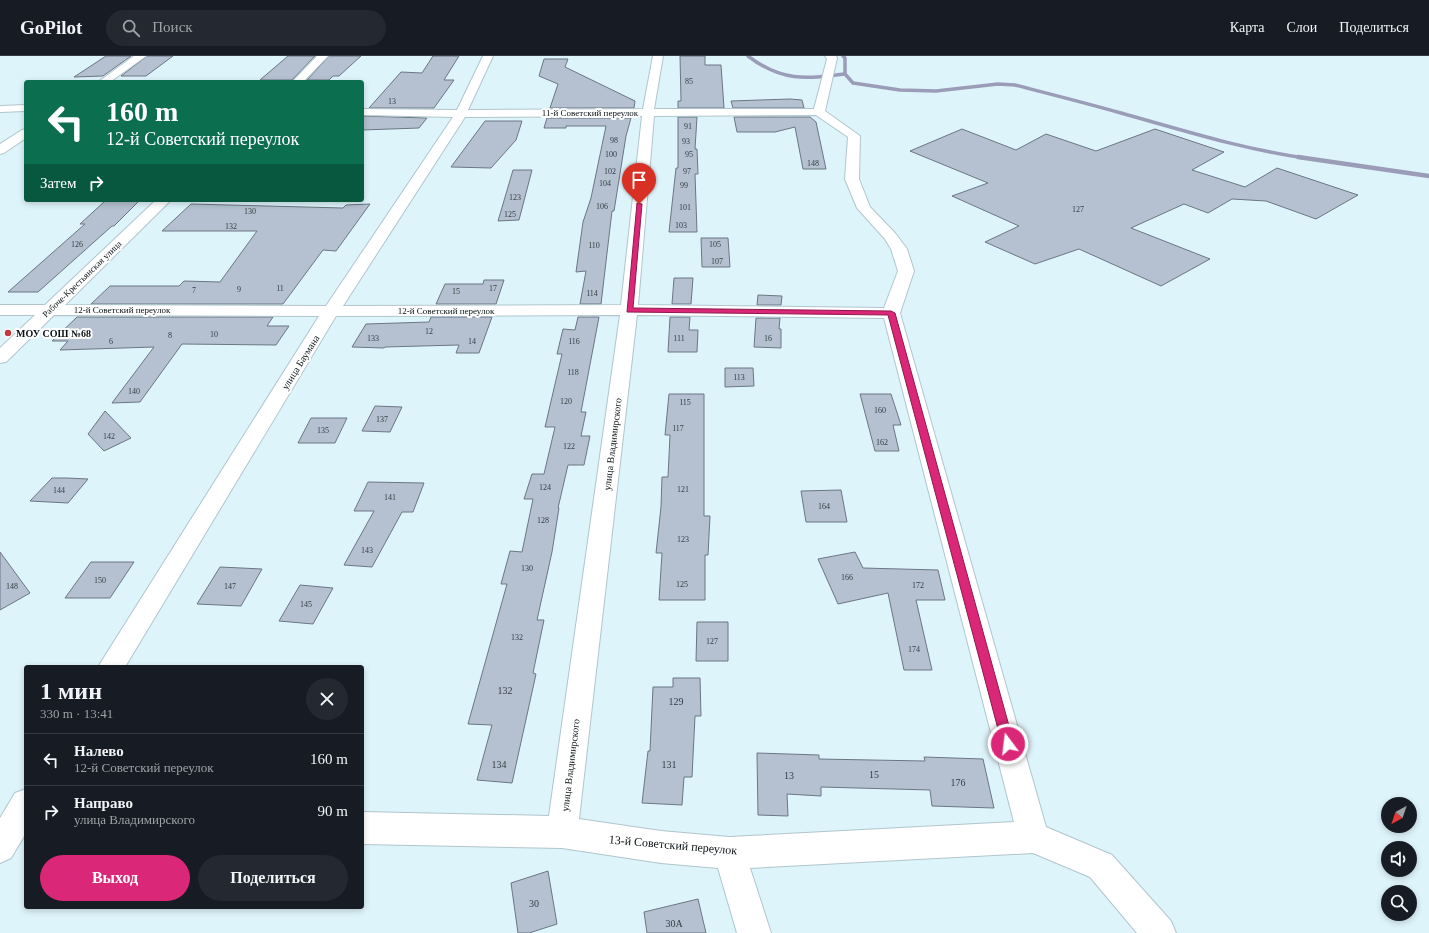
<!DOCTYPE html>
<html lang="ru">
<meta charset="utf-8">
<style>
body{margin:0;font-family:"Times New Roman",serif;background:#242831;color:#f1f3f6;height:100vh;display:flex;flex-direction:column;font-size:15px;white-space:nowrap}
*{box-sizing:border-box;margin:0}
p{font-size:13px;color:#9ea1a6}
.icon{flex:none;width:22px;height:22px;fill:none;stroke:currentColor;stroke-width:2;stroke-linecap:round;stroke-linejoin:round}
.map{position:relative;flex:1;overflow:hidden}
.details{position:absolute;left:24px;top:609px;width:340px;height:244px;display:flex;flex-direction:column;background:#171b24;border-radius:4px;box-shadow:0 2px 6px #0003}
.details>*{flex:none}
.guide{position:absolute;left:24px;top:24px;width:340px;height:122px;border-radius:4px;box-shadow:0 2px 6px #0003;background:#0b6e4f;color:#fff;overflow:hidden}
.needle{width:26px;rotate:220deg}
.fabs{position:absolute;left:1381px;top:741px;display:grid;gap:8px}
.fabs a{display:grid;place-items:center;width:36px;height:36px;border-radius:50%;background:#171b24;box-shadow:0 2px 6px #0003;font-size:20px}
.pin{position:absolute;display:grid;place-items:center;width:34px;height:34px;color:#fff;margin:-41px -17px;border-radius:50% 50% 50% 0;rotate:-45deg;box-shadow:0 0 4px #0007}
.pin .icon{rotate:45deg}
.me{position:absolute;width:44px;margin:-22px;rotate:345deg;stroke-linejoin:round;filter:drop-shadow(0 0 3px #0008)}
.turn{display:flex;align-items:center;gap:14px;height:84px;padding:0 16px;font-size:18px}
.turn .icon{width:52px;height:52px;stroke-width:2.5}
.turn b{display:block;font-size:28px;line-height:34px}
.then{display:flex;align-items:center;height:38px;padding:0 16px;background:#0003;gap:8px;font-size:15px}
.round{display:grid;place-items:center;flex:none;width:42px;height:42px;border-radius:21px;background:#242831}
.headline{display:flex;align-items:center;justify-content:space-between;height:68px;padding:0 16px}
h1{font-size:24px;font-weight:700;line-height:30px}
.action{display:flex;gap:8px;margin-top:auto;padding:8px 16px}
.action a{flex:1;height:46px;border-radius:24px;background:#db2777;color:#fff;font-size:16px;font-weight:700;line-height:46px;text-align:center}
.action a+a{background:#242831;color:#f1f3f6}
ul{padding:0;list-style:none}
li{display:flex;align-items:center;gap:12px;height:52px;padding:0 16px;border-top:1px solid #363941}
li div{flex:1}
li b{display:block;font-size:15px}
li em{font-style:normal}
header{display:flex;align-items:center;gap:24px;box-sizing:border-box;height:56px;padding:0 20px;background:#171b24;border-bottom:1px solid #363941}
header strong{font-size:19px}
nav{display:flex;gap:22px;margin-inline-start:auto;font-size:14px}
.search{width:280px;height:36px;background:#242831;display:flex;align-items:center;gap:10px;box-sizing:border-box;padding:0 14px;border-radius:22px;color:#9ea1a6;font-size:15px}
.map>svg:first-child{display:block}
</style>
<header>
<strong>GoPilot</strong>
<div class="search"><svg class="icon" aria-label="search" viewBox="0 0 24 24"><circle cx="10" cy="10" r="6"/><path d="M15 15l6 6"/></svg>Поиск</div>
<nav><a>Карта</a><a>Слои</a><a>Поделиться</a></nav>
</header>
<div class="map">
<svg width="1429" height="877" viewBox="0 0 1429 877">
<rect width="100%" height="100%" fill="#def4fb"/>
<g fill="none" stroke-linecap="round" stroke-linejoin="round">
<!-- stream-far1 -->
<g stroke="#9b9cb8" stroke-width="3.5">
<path d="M748 0C782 26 805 23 845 18"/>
<path d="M843 0 845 2V18L853 27 900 34 936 35 998 28 1015 29C1050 38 1086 47 1121 57 1182 74 1242 93 1305 102"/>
</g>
<!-- stream -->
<polyline stroke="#9b9cb8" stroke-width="4.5" points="1298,101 1429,120"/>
</g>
<!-- building -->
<g fill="#b5c1d0" stroke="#6b7684">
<polygon points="106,0 131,0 103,20 74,21"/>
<polygon points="147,0 173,0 146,20 121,20"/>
<polygon points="288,0 315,0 292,24 260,24"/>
<polygon points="329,0 361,0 339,20 333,20 329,24 307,24"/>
<polygon points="433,0 459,0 444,24 454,24 434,52 369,52 401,16 422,17"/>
<polygon points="680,0 705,0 705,9 721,9 724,52 678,52 678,45 681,45"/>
<polygon points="544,3 568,3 565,11 635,45 634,52 550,52 558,28 539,20"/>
<polygon points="790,43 802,44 804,52 733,52 731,45"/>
<polygon points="362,60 427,62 419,72 362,74"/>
<polygon points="678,61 697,61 695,93 697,93 698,118 695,118 697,176 669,176 676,112 678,112"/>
<polygon points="734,61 810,61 816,66 826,113 803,113 795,71 775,76 737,76"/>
<polygon points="547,62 631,62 626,80 614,155 612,155 601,248 580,248 586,215 576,216 583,166 591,142 606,70 566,70 566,72 544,72"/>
<polygon points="485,65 522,65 516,84 491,112 451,111"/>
<polygon points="962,73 1016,94 1046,78 1096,95 1155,73 1224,96 1192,114 1245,131 1277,112 1358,139 1316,163 1266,145 1232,143 1208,157 1184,148 1131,172 1210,203 1161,230 1079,193 1035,208 985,186 1019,170 952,140 988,127 910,95"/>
<polygon points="513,114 532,114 519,164 498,165"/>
<polygon points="140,144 114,170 112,170 38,236 8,236 85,168 80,168 105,145"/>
<polygon points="191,148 343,152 346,149 370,148 336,195 323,194 283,248 91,248 110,230 179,230 184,225 220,226 257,175 162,175"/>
<polygon points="701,182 728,182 730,211 702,211"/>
<polygon points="674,222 693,222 691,248 672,248"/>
<polygon points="484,224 504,224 496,248 436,248 445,228 483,228"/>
<polygon points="758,239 782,240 781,249 757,249"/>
<polygon points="77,261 273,261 267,270 289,270 276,289 182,288 140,346 112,347 154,291 60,294 68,285 52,285"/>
<polygon points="431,261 492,261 479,297 456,297 459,289 385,291 384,292 352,291 366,268 429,266"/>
<polygon points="578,261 599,261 581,356 586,356 581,380 590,380 584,409 568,409 558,452 559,452 552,496 537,564 544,564 533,617 536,618 512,727 477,724 492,669 468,668 507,528 501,528 510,495 522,496 533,443 524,443 532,418 544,418 555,371 545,371 562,298 557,298 563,273 575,274"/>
<polygon points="670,261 690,261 689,274 698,274 697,296 668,296"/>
<polygon points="756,262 780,262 779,273 781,273 781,292 754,291"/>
<polygon points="725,312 753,312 754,330 725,331"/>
<polygon points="669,338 704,338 704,460 710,460 708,499 705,499 705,544 659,544 662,497 656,497 661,451 662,421 668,421 670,379 665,379"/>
<polygon points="860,338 891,338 901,369 893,369 899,395 875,395"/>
<polygon points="375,350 402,351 390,376 362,375"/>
<polygon points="105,355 131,382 104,395 88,378"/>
<polygon points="311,362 347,362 335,387 298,387"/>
<polygon points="52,422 67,422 88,423 68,447 30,445"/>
<polygon points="368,426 424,427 413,456 402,456 372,511 344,509 374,455 354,455"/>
<polygon points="841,434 847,466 806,466 801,435"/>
<polygon points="0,496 30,537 0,554"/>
<polygon points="855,496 863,512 938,514 945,544 916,544 932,614 904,614 888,537 838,548 818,503"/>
<polygon points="91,506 134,506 110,542 65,542"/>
<polygon points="220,511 262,513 241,550 197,548"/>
<polygon points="300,529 333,532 313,568 279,565"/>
<polygon points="697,566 728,566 728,605 696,605"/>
<polygon points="673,622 700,622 701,660 695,660 692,721 684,721 682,749 642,747 648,695 650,695 653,631 673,631"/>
<polygon points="757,697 819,699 819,703 925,705 924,701 983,703 994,752 932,750 930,734 821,731 821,740 787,738 788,760 758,759"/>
<polygon points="548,815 557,868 529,877 518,877 511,827"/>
<polygon points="698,843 706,877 647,877 644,856"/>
</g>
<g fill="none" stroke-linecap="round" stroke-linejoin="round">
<defs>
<g id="minor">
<polygon points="134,0 146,0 110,26 98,26"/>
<polygon points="317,0 328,0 303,26 292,26"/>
<path d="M483 0H493L468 54 643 53 653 0H663L654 53H814L827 3 825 0H836L837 2 825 55 860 80 859 123 870 151 895 177 907 193 914 215 900 257 1046 771 1112 799 1171 865 1176 877H1137L1090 821 1033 797 750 812 771 877H737L718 812 661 807 562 792 362 788V756L549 760 620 259 336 260 125 611H98L319 260 54 259 6 306 0 307V292L35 259H0V249H45L156 144H171L65 249 326 250 453 61 362 59V53L457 54ZM816 59 848 81 845 123 857 152 885 183 891 193 898 215 884 252 638 249 654 60ZM642 60 621 249 343 250 465 61ZM637 259 884 262 1014 766 729 781 661 775 579 763Z"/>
<polygon points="26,49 26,55 0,56 0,50"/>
<polygon points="26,73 26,82 4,97 0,98 0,88 22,74"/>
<polygon points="26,733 26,777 11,802 0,807 0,762 15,737"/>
</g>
</defs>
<!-- minor casing -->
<use href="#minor" stroke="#b0c5cc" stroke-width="2"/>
<!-- minor -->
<use href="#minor" fill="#fff" fill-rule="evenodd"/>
</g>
<!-- route -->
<polygon fill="#db2777" stroke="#8e194d" points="637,147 642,148 633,252 891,255 895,257 1014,688 1012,692 1008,694 1004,692 1002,688 888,259 627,256"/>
<!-- markers -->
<circle fill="#c7373e" stroke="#fff" stroke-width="1.5" cx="8" cy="277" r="4"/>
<g text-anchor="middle" stroke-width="4" stroke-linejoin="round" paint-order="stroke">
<!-- number labels -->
<g font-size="8" fill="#353d43">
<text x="689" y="28">85</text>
<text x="392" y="48">13</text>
<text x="688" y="73">91</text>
<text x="614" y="87">98</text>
<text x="686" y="88">93</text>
<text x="611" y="101">100</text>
<text x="689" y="101">95</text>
<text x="813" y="110">148</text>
<text x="610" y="118">102</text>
<text x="687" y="118">97</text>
<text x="605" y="130">104</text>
<text x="684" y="132">99</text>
<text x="515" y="144">123</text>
<text x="602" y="153">106</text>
<text x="685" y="154">101</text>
<text x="1078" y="156">127</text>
<text x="250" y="158">130</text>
<text x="510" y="161">125</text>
<text x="681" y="172">103</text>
<text x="231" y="173">132</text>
<text x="77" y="191">126</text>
<text x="715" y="191">105</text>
<text x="594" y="192">110</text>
<text x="717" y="208">107</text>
<text x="280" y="235">11</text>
<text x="493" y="235">17</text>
<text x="239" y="236">9</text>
<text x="194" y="237">7</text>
<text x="456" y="238">15</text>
<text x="592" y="240">114</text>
<text x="429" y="278">12</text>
<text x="214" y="281">10</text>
<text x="170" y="282">8</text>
<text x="373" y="285">133</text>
<text x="679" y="285">111</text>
<text x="768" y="285">16</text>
<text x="111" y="288">6</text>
<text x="472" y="288">14</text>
<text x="574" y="288">116</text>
<text x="573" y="319">118</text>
<text x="739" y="324">113</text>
<text x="134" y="338">140</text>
<text x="566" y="348">120</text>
<text x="685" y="349">115</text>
<text x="880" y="357">160</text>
<text x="382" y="366">137</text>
<text x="678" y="375">117</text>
<text x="323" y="377">135</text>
<text x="109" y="383">142</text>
<text x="882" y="389">162</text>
<text x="569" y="393">122</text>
<text x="545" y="434">124</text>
<text x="683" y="436">121</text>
<text x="59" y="437">144</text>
<text x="390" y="444">141</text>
<text x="824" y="453">164</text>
<text x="543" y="467">128</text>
<text x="683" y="486">123</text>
<text x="367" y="497">143</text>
<text x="527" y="515">130</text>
<text x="847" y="524">166</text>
<text x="100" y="527">150</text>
<text x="682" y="531">125</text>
<text x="918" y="532">172</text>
<text x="12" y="533">148</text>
<text x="230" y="533">147</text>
<text x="306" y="551">145</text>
<text x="517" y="584">132</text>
<text x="712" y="588">127</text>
<text x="914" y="596">174</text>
</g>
<!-- far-street labels -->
<g font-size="9" fill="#0a1114" stroke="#fff">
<text x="590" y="60">11-й Советский переулок</text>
<text transform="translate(82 223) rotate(-44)" y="3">Рабоче-Крестьянская улица</text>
<text x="122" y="257">12-й Советский переулок</text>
<text x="446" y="258">12-й Советский переулок</text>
</g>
<!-- poi labels -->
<g font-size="10" font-weight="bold" fill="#0a1114" stroke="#fff" text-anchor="start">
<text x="16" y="281">МОУ СОШ №68</text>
</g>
<!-- street labels -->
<g font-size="10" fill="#0a1114" stroke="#fff">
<text transform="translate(300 306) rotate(-58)" y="4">улица Баумана</text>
<text transform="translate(612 388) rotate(-83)" y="4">улица Владимирского</text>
<text transform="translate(570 709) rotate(-83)" y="4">улица Владимирского</text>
</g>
<!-- near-number labels -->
<g font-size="10" fill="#353d43">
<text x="505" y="638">132</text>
<text x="676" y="649">129</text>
<text x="499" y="712">134</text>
<text x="669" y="712">131</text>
<text x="874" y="722">15</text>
<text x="789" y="723">13</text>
<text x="958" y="730">176</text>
<text x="534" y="851">30</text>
<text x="674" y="871">30А</text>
</g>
<!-- near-street labels -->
<g font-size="12" fill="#0a1114" stroke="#fff">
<text transform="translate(673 789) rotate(5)" y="4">13-й Советский переулок</text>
</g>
</g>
</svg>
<div class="fabs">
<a><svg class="needle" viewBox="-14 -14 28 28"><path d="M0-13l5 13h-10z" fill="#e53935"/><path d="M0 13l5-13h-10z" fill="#9ea1a6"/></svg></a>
<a><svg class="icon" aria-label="sound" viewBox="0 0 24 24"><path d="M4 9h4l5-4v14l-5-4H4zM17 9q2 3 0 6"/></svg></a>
<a><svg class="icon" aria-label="search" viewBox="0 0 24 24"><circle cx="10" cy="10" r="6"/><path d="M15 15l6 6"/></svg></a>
</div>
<div class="pin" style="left:639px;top:148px;background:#d93025"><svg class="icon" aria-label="arrive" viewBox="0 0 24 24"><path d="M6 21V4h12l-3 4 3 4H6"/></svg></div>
<svg class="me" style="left:1008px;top:688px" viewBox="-20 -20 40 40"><circle r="17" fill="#db2777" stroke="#fff" stroke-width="3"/><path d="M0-11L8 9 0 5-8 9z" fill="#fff"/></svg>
<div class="guide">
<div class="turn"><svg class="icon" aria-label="left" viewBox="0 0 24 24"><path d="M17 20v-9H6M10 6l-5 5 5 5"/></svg><div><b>160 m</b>12-й Советский переулок</div></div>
<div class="then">Затем<svg class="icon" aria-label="right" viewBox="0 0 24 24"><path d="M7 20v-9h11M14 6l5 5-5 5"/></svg></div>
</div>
<section class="details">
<div class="headline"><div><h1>1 мин</h1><p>330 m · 13:41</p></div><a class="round"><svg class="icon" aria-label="close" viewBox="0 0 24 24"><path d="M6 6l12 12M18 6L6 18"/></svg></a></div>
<ul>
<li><svg class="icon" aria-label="left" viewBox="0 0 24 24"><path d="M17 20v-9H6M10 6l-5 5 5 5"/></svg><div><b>Налево</b><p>12-й Советский переулок</p></div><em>160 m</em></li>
<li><svg class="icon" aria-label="right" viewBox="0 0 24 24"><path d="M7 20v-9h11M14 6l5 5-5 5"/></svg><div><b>Направо</b><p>улица Владимирского</p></div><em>90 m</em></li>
</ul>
<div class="action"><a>Выход</a><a>Поделиться</a></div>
</section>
</div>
